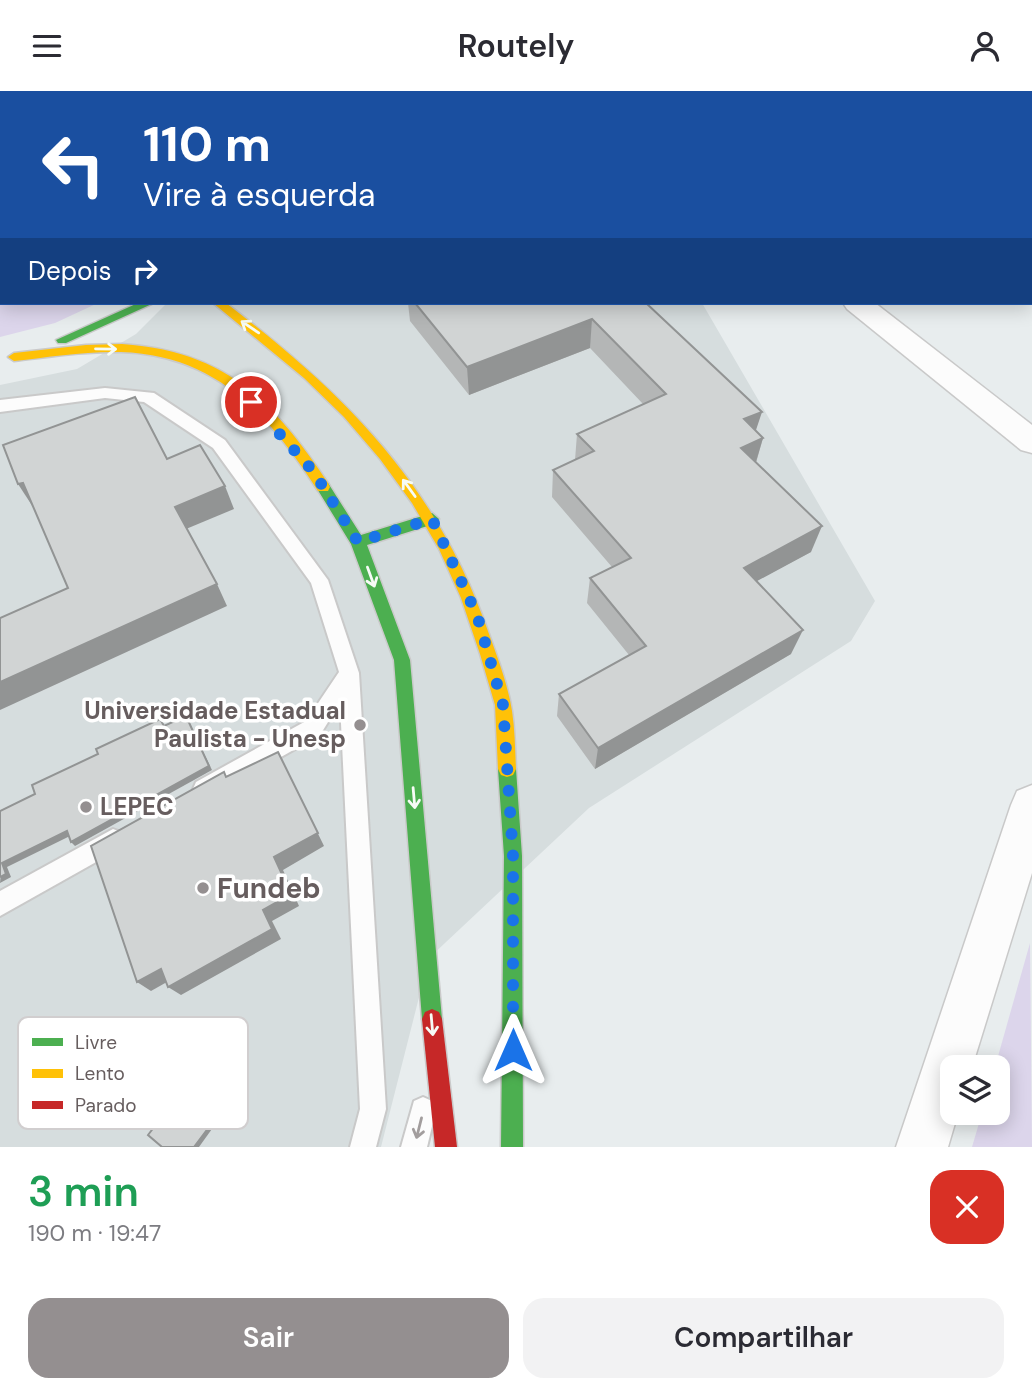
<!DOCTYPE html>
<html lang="pt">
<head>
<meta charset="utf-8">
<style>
	body { margin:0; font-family:"DM Sans",sans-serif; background:#f2f2f3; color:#2b2b33; height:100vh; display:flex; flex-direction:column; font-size:26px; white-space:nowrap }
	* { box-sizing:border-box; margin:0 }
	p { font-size:23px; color:#7c7c81 }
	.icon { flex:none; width:38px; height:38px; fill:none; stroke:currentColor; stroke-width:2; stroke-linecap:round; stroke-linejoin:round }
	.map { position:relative; height:1056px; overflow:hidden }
	.panel { display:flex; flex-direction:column; background:#fff; flex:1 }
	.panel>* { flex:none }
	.top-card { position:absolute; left:0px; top:0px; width:1032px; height:214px; box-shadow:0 4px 18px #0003; background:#1a4fa0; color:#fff; overflow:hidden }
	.tools { position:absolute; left:940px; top:964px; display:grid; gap:14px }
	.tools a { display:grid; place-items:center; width:70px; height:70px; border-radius:14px; background:#fff; box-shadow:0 4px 18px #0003; font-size:35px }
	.pin { position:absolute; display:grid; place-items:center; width:60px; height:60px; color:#fff; margin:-30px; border:4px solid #fff; border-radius:50%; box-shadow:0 2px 7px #0007 }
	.me { position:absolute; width:77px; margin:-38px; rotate:0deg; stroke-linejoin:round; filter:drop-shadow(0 0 5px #0008) }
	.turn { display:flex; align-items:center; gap:24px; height:147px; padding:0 28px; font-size:32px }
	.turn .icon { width:91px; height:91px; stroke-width:2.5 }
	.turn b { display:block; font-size:49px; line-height:60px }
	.then { display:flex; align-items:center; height:66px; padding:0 28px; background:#0003; gap:14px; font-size:26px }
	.round { display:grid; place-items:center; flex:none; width:74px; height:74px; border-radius:21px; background:#f2f2f3 }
	.head { display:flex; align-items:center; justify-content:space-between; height:119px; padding:0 28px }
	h1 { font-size:42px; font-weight:600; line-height:52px; color:#1e9e55 }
	.action { display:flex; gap:14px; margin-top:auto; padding:14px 28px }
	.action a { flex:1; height:80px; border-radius:21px; background:#948f90; color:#fff; font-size:28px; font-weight:600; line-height:80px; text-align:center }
	.action a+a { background:#f2f2f3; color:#2b2b33 }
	header { display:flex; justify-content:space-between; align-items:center; height:91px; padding:0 28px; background:#fff; font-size:32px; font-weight:600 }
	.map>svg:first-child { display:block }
</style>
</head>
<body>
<header><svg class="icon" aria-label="menu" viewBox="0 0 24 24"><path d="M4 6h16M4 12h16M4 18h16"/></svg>Routely<svg class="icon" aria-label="person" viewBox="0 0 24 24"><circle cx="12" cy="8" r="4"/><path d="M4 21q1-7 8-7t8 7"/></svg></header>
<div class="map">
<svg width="1032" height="1056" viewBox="0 0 1032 1056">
	<rect width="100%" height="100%" fill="#e8edee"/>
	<polygon fill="#d6ddde" points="167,212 702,212 875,510 851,550 589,717 429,867 381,1056 0,1056 0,294 77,278 136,243"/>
	<g fill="#dcd5eb">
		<polygon points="746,0 1032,0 1032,194 1031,2"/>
		<polygon points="0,88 2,212 98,212 55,232 0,246"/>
		<polygon points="1030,852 1032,1056 972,1056 982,1022 998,1022 998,976 995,976"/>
	</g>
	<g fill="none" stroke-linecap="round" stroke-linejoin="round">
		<rect fill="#f8bcc5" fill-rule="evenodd" x="0" y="163" width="2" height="5"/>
		<g stroke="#c9c9c9" stroke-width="4">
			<g id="lane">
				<polygon points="105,297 154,302 225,349 328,489 359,582 386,1018 376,1056 350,1056 360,1018 340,612 320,644 212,705 204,708 196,705 193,698 196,691 306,630 339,581 311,492 213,357 144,311 105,307 0,321 0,309"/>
				<polygon points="113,738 121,741 124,749 121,757 0,825 0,800"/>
				<polygon points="423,1006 432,1010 436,1019 427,1056 401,1056 414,1010"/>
			</g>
		</g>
		<g stroke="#c9c9c9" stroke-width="3">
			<g id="street">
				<polygon points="33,0 59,0 60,2 34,2"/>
				<polygon points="158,0 182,0 157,2"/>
				<polygon points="375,0 402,0 403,2 376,2"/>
				<polygon points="579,0 602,0 603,2 580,2"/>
				<polygon points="843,212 875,212 1032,334 1032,362 1021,359 847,218"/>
				<polygon points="1032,694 1032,782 972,976 952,976 952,1022 958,1022 948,1056 896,1056 1011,714 1017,700"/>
			</g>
		</g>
		<g stroke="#cacaca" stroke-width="3">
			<g id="fast">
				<rect x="0" y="69" width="2" height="6"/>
				<polygon points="138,212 154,212 66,252 58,252 56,249"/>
				<polygon points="323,391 328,392 361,444 432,422 439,428 437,432 367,454 410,569 442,928 439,935 432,938 425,935 422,928 394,569 351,453 316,396"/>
				<polygon points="507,670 513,672 516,678 522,765 523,1056 501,1056 504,765 498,678 501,672"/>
			</g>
		</g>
		<g stroke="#cacaca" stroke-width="3">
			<g id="slow">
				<rect x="0" y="47" width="2" height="7"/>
				<path d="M213,212H226C348,305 438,396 489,543C498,568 508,594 512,620C515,639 515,659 516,678L513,684L507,686L501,684L498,678L495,614L480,563L461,507L439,458L412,412L380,368L344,326L304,287Z"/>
				<path d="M122,253C226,260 273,310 328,392L330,396L328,400H318C269,324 217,264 121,261C85,260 49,266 14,270L8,266L14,262L86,254Z"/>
			</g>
		</g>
		<g stroke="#cacaca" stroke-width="3">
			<polygon id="jam" points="432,918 439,921 442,928 457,1056 435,1056 422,928 425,921"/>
		</g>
		<use href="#lane" fill="#fcfcfc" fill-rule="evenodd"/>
		<use href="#street" fill="#fcfcfc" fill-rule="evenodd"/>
		<use href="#fast" fill="#4caf50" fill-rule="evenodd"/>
		<use href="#slow" fill="#ffc107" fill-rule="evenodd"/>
		<use href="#jam" fill="#c62828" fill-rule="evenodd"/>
	</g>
	<polygon fill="#b4b6b6" points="408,212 647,212 756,340 763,347 756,372 811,461 756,490 791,563 595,678 557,625 559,603 629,564 587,512 590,487 612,476 552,406 553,379 575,369 577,343 643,313 590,257 469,304 410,230"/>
	<g fill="#929494">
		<polygon points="592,228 590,257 469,304 467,276"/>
		<polygon points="762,321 753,348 744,328"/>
		<polygon points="763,347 755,374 741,357"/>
		<polygon points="23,392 33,416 18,393"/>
		<polygon points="225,395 234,418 186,438 175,416"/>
		<polygon points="822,435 811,461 735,502 744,477"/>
		<polygon points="217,493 227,515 0,619 0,591"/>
		<polygon points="803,539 791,563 595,678 598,657"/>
		<polygon points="186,625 212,679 75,755 71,751"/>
		<polygon points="278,661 324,755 283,779 299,815 272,830 281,848 181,904 168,896 263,819"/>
		<polygon points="67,740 72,744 7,776 11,786 0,792 2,772"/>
		<polygon points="161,878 174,887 151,900 137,891"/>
		<polygon points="191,988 194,990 227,1017 199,1056 194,1056"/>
	</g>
	<g fill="#d1d4d4" stroke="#929494" stroke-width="2">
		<polygon points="415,212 646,212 762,321 744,328 763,347 741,357 822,435 744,477 803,539 598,657 559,603 646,555 590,487 631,467 553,379 594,360 577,343 666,303 592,228 467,276"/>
		<polygon points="135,306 167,368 200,354 225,395 175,416 217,493 0,591 0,527 68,497 23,392 18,393 3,354"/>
		<polygon points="186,625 209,675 71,751 67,740 2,772 6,783 0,786 0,720 35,703 32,694 98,663 96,658 160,628 164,635"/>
		<polygon points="278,661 318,742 274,766 291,803 263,819 272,838 168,896 161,878 137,891 91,755 224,681 226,686"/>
		<polygon points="191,988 224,1016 194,1056 162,1056 148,1044"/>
	</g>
	<defs><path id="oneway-shaft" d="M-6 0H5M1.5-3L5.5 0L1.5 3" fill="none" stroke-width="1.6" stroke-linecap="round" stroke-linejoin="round" transform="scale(1.75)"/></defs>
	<g stroke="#f6fbf6">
		<use href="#oneway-shaft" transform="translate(250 236) rotate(-146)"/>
		<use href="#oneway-shaft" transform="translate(106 258) rotate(1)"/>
		<use href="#oneway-shaft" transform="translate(409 397) rotate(-126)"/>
		<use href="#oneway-shaft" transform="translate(371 486) rotate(70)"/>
		<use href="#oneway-shaft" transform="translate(414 707) rotate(85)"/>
		<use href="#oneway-shaft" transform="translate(432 934) rotate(85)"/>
	</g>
	<use stroke="#a29d9d" href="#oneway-shaft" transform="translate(419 1037) rotate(104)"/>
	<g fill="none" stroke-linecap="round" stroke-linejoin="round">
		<polyline stroke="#1a73e8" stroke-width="12" stroke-dasharray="0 21.6" points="251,311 313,380 358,451 432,428 477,524 503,614 513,765 513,959"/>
	</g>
	<g fill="#948f90" stroke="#fff" stroke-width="2.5">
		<circle cx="360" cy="634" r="7"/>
		<circle cx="86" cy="716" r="7"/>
		<circle cx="203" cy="797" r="7"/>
	</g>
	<g text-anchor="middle" stroke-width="7" stroke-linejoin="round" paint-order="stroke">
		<g font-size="24" font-weight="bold" fill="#665d5e" stroke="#fff" text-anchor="end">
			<text x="346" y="628">Universidade Estadual<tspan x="346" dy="28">Paulista - Unesp</tspan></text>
			<text x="100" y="724" text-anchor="start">LEPEC</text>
		</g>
		<g font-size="28" font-weight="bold" fill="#665d5e" stroke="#fff" text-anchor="start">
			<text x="217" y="807">Fundeb</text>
		</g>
	</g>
	<rect x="18" y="926" width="230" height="112" rx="10" fill="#fff" stroke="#d1cecf" stroke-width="2"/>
	<rect x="32" y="947" width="31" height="8" fill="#4caf50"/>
	<rect x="32" y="978" width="31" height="9" fill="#ffc107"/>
	<rect x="32" y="1010" width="31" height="8" fill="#c62828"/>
	<g font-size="19" fill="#665d5e">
		<text x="75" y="958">Livre</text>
		<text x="75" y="989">Lento</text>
		<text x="75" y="1021">Parado</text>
	</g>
</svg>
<div class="tools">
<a><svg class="icon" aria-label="layers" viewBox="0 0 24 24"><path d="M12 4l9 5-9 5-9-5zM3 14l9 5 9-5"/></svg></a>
</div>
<div class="pin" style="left:251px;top:311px;background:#d93025"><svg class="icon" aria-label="arrive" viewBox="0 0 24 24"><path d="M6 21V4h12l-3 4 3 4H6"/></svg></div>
<svg class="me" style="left:513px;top:959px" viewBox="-20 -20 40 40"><path d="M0-17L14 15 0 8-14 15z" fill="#1a73e8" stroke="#fff" stroke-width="4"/></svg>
<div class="top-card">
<div class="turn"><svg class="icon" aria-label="left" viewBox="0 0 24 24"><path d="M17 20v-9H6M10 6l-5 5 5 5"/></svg><div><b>110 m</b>Vire à esquerda</div></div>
<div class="then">Depois<svg class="icon" aria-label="right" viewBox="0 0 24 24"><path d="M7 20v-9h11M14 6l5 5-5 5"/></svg></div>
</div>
</div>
<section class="panel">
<div class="head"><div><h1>3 min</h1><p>190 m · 19:47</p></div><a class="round" style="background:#d93025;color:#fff"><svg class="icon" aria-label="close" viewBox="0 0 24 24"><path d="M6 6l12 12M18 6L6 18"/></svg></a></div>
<div class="action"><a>Sair</a><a>Compartilhar</a></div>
</section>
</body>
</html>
